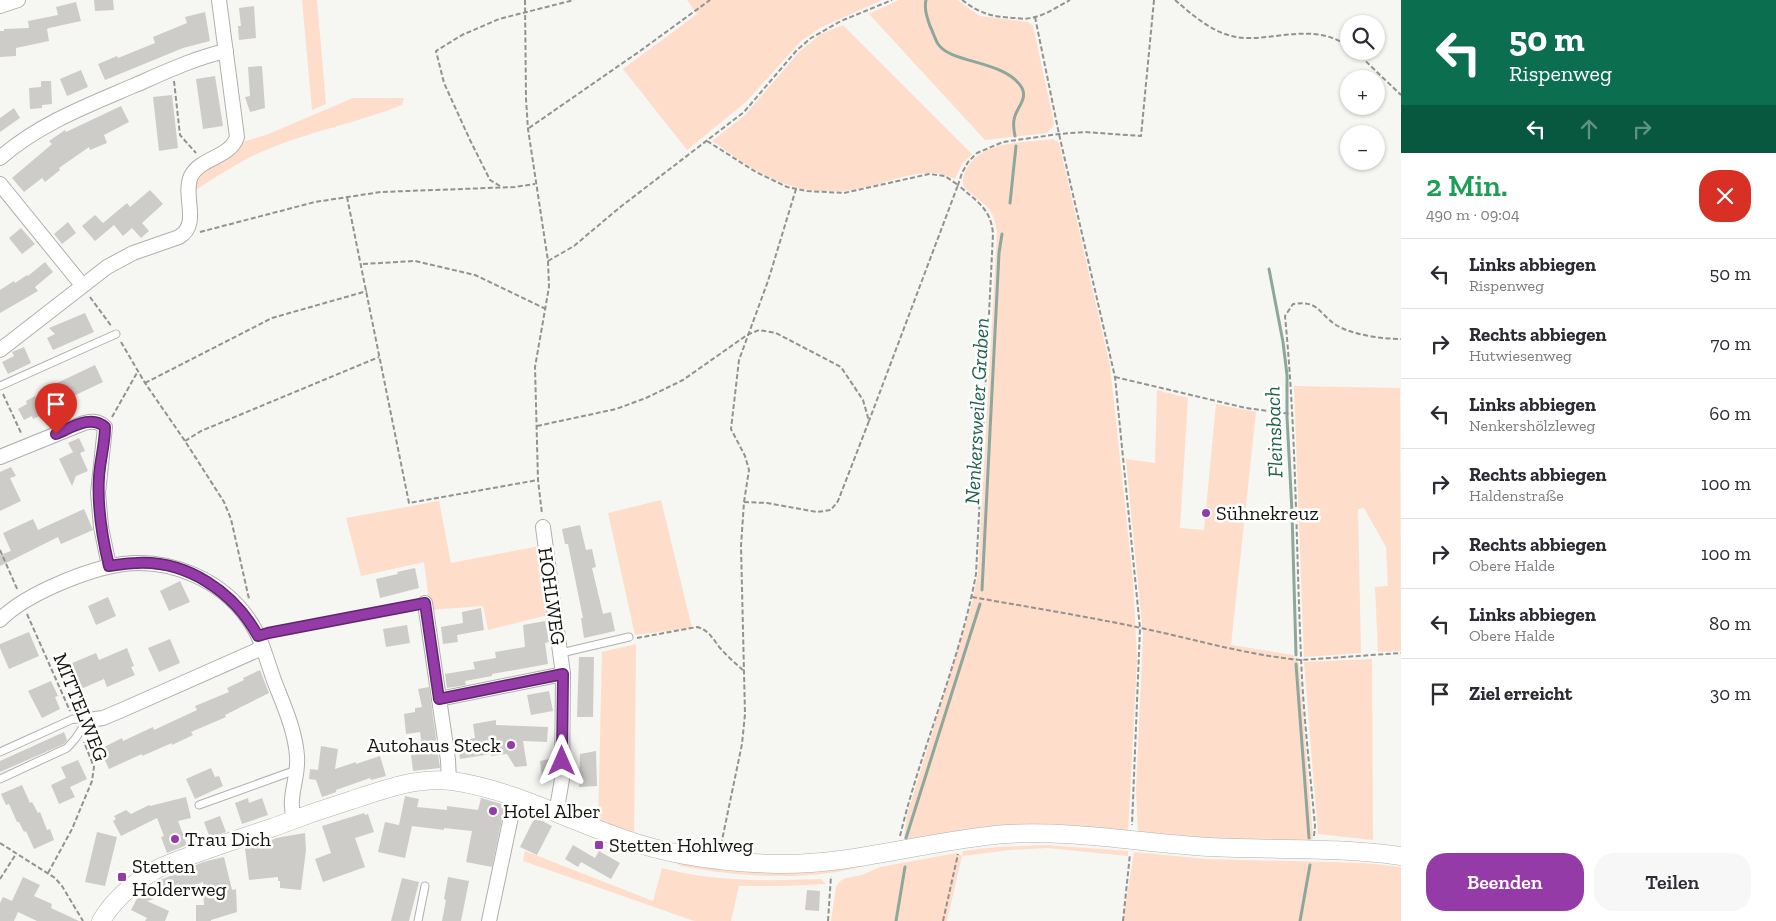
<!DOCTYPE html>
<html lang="de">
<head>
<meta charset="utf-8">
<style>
	body { margin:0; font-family:"Zilla Slab",serif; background:#f7f7f7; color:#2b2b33; height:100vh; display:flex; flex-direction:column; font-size:19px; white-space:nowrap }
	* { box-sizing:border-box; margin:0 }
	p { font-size:16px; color:#7c7c81 }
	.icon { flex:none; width:28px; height:28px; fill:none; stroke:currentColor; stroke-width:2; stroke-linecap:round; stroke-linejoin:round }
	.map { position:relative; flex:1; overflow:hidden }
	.details { display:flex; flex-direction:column; background:#fff; width:375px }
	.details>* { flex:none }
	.guide { background:#0b6e4f; color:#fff; overflow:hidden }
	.controls { position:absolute; left:1340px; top:15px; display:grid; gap:10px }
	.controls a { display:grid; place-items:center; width:45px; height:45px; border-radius:50%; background:#fff; box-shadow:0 1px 4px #0004; font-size:25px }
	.pin { position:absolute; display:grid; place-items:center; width:42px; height:42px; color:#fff; margin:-51px -21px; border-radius:50% 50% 50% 0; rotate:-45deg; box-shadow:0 0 5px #0007 }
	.pin .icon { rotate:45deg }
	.me { position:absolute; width:55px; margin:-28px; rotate:0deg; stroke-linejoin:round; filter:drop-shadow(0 0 4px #0008) }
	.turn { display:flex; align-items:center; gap:18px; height:105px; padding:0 25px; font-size:22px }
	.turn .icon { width:65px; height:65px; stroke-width:2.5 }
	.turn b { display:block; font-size:35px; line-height:42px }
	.lanes { display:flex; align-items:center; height:48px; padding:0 25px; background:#0003; justify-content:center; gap:25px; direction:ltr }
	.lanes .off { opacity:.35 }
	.round { display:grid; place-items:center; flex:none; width:52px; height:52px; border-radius:20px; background:#f7f7f7 }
	.overview { display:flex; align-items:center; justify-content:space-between; height:85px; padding:0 25px }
	h1 { font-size:30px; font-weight:600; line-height:38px; color:#1e9e55 }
	.cta { display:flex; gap:10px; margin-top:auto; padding:10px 25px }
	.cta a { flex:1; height:58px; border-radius:20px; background:#943ba7; color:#fff; font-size:20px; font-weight:600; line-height:58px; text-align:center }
	.cta a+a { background:#f7f7f7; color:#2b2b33 }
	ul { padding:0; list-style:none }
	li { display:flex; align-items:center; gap:15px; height:70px; padding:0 25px; border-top:1px solid #e1e1e2 }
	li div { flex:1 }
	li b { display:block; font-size:19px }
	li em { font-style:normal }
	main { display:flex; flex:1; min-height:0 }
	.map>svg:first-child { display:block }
</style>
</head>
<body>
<main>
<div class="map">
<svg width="1401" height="921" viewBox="0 0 1401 921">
	<rect width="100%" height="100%" fill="#f6f6f3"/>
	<g fill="#feddcb">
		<polygon points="302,0 317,0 326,104 312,110"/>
		<polygon points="687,0 882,0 820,28 801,41 746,102 687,150 623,69 697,14"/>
		<polygon points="899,0 957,0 980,16 1028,22 1033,26 1054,123 1052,128 1047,133 985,140 869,14"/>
		<path d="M843,25L972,154L962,164L955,179C923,161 879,189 844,191C827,192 804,191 788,185C760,176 736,157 712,141L745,115L799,52L821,34Z"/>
		<path d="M353,98H404L402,105C360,122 315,130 273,147C244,158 219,175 193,192L194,177L239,143L266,135Z"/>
		<path d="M1053,139L1059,143L1110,366L1133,580L1137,660L1128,832L909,844L904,838L907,815L972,603L978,573L997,233C994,212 991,209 974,196C972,193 967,191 965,188C961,183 963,176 966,170C981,140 1024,143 1053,139Z"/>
		<polygon points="1294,386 1400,388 1401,651 1378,652 1375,587 1388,586 1386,547 1364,508 1358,509 1361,653 1304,657"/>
		<polygon points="1157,390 1188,398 1180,528 1204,530 1216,404 1256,412 1231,645 1293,655 1299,663 1313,839 1307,843 1142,835 1138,830 1136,791 1143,635 1126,459 1155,463"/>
		<polygon points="661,500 692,628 635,635 608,513"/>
		<polygon points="439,501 451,563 540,546 548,615 488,630 483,606 430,610 424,562 361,576 346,518"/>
		<polygon points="636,644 634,837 598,825 602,652"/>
		<polygon points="1372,659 1373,840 1318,834 1304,662"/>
		<polygon points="1045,845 1128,851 1128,856 1047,848 1010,850 962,856 947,921 831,921 836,887 840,881 846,878 862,875 880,867 957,853 962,856 963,851 997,847"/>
		<path d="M525,851L653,901L662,868C714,882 767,881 821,879L826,884L785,886H739L731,921H694L523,861Z"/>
		<polygon points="1134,852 1206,859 1365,863 1401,867 1401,921 1123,921"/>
		<path d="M677,860L867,863V865C812,882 737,877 681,866L676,863Z"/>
	</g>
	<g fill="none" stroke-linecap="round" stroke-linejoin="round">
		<g stroke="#8da79c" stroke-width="3">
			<path d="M926,0C924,9 927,17 930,26C933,32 935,39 938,44C951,64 1006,60 1022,88C1028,100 1015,109 1014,120C1013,125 1014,131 1015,136"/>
			<polyline points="1010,203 1016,146"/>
			<polyline points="1269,269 1283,342 1287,375 1287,417 1292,512 1296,655"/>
			<polyline points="982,590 999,253 1002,234"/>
			<polyline points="1296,664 1309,838"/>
			<polyline points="906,838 980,604"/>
			<polyline points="896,921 905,867"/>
			<polyline points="1300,921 1310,865"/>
		</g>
	</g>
	<g fill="#ceccc9">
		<polygon points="94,0 113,0 114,10 95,11"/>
		<polygon points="76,2 81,21 49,28 47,29 49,41 16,48 16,56 0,57 0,31 4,31 4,29 29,28 28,21 58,15 56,7"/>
		<polygon points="254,6 256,38 239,40 238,26 241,26 239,8"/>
		<polygon points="205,12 210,41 183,48 105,80 98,64 117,56 118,58 155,43 153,37 187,23 185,17"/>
		<polygon points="262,66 265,108 250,112 245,97 250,96 248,67"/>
		<polygon points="81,70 88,87 67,96 60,79"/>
		<polygon points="215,76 223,126 203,129 196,79"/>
		<polygon points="41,81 51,81 52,104 42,105 42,108 30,109 29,88 41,87"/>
		<polygon points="172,95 178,148 159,151 153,97"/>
		<polygon points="121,106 129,122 104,135 107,143 90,150 89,147 59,168 60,170 45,182 42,178 24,192 12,178 52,144 49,141 65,130 66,132"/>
		<polygon points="14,108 20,118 0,132 0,118"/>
		<polygon points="150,190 163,204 142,223 149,231 141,238 132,228 123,236 114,225 95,241 82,226 95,215 103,223 127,203 130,207"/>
		<polygon points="68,222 76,233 62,244 54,234"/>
		<polygon points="21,228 35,244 22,254 9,238"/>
		<polygon points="45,262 53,272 35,287 38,291 0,313 0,290 14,281 15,283 27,275 28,276"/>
		<polygon points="85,313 94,332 53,350 47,338 55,334 49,328"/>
		<polygon points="24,347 31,363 8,374 2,362 14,356 12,352"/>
		<polygon points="95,365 103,382 63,401 55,384"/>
		<polygon points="35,396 44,414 33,419 32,416 24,420 18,409 27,404 26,401"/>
		<polygon points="79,438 85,451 80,453 88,471 76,476 72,486 59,459 73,452 68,443"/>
		<polygon points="11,467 16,476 10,478 21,501 0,511 0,472"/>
		<polygon points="84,509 93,530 61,544 58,537 0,566 0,555 11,551 3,533 33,519 38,530"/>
		<polygon points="580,525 586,550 592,549 596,567 592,568 603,614 611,612 615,631 584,638 581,618 583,618 568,544 565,544 562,529"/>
		<polygon points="415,568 419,588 380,598 376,579 398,574 397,572"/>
		<polygon points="180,581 190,602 169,611 160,591"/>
		<polygon points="108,597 116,616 96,625 88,606"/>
		<polygon points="481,608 484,630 457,635 458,642 443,644 441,627 463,623 462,612"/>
		<polygon points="545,621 549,642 545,643 548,664 492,674 492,676 465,681 466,685 447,688 445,674 475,669 473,662 496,658 495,652 525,647 523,625"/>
		<polygon points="407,625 410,643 386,647 383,629"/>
		<polygon points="29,632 39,656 9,669 0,648 0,644"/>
		<polygon points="170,639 180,663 159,672 148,648"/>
		<polygon points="127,648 134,666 131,667 135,675 107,687 104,679 81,689 70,664 96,653 99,660"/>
		<polygon points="579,657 594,657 593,717 577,717"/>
		<polygon points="260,670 269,693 225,715 226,717 191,732 193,735 172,745 172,743 142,756 142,754 109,769 100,749 122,738 123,741 153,727 154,730 197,710 195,706 229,692 227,688 244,680 243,678"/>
		<polygon points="51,681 58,696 55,697 60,709 42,718 28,691"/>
		<polygon points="429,687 440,768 413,771 411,755 423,753 420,732 406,734 404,714 415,712 415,708 422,707 418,689"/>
		<polygon points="549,691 553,711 531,715 527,695"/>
		<polygon points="496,720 496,725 548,727 547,742 523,741 527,766 515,767 507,754 491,756 491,754 460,759 457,741 475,738 473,724"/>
		<polygon points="64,732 67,740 64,744 0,772 0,761"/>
		<polygon points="321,746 338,749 335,769 356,762 356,764 380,756 386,776 371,780 370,778 336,790 336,792 322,797 316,780 309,779 310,769 318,770"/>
		<polygon points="596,751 597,786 579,787 580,754"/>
		<polygon points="553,758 553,775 542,777 540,761"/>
		<polygon points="78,760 87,779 70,787 75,797 59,804 51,785 66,778 61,767"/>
		<polygon points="211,768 215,777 219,776 223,786 195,799 186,779"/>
		<polygon points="22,785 30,803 32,802 38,813 40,812 47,830 50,829 54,840 34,849 26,831 24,832 19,822 17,822 9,804 6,805 1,794"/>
		<polygon points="405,796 419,799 417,807 447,810 447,806 478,810 481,798 505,805 492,867 466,862 472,831 444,828 444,830 412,826 405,858 378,852 385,822 399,825"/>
		<polygon points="186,797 191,818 178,821 187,845 167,853 161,837 164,836 157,818 121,836 113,821 116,819 114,816 126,810 131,814 149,805 150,806"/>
		<polygon points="248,798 249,803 262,798 268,815 242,824 235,803"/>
		<polygon points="364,813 365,815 368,814 374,832 355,838 365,867 323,882 315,859 331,853 322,826"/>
		<polygon points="220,816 226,832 210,838 204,822"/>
		<polygon points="535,817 552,826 537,855 520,847"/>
		<polygon points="97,832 117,837 105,886 85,882"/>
		<polygon points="305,833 306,850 301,890 280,888 280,881 278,881 278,877 249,880 245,848 272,840 276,838"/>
		<polygon points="573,845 595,858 599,851 620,863 611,879 581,862 578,867 565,859"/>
		<polygon points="224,857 232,890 236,889 237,912 211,920 211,921 196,921 196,905 204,905 203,882 163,896 158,881 203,862"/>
		<polygon points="23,877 40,885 34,896 52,904 51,908 79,921 37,921 18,912 14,921 0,921 0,903 3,897 12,901"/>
		<polygon points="448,877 469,881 461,921 442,921 446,900 444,899"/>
		<polygon points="402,878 419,882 409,921 391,921"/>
		<polygon points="807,890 820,891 819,911 805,910"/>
		<polygon points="140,893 154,899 147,901 169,911 165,921 145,921 147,918 131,910"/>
	</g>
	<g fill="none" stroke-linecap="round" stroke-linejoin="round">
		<g stroke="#afb0ad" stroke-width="9">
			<g id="service">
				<polyline points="0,386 116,334"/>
				<polyline points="258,636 268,633 425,603"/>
				<polyline points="561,653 629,637"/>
				<polyline points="0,752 73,719 88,720 75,739 67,748 0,779"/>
				<polyline points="199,805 296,770"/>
				<polyline points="418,921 425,886"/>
			</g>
		</g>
		<g stroke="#afb0ad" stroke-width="16">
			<g id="minor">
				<polyline points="0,6 18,0"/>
				<path d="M0,158C39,124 86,106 133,86C163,73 194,58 226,51"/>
				<polyline points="0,184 82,285"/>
				<path d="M0,350L107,267L133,253L179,237C201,224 182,196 191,176C201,157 230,158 237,137L219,0"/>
				<path d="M0,457L84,423C93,421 98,421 105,427L98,493L101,527L109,566"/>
				<polyline points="543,527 563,674 562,779 556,814"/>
				<polyline points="425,603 448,760 449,781"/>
				<path d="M0,620C25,594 88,569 123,564C171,558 222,580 249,620C262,638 267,662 275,683C284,706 295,730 297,756C299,778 287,797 294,819"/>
				<polyline points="439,699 563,674"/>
				<polyline points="88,720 103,718 122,710 262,648"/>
				<polyline points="489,921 515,798"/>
			</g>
		</g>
		<g stroke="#afb0ad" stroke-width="19">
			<path id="tertiary" d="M101,921C115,897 136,881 159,868C197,852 236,840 274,827C300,817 326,808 352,800C384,789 418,777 452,781C510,789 566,819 621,838C671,856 725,863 778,864C855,865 929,840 1006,834C1074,830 1142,843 1210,847C1274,850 1337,847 1401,856"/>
		</g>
		<g stroke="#929290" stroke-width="2" stroke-dasharray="5 2.5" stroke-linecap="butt">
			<polyline points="525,0 526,99 528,129 548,261 549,287 535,367 538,480 542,514"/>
			<path d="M962,0C981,14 992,17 1016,18C1022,19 1029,19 1035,17C1047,14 1059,6 1070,0"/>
			<path d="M1175,0C1195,17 1217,37 1245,38C1280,39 1317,23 1349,47"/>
			<polyline points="1035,17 1059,134 1115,377 1140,628 1132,825"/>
			<polyline points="1355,51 1401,95"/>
			<polyline points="174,81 180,135 196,153"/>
			<polyline points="529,128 640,51 710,0"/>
			<polyline points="707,141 756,172 787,187 807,191 844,193 929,174 945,176 958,185 869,421"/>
			<polyline points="500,186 490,180 470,140 444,83 436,51 462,35 499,19 574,0"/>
			<polyline points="347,197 409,503 538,480"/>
			<polyline points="200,232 315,202 381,192 515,187 535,184"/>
			<polyline points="548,261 574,246 619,208 744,112 797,50 811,38 841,21 892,0"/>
			<polyline points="363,264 415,261 475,275 546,309"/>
			<polyline points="90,297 112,327"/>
			<polyline points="121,342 145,383 185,441 224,502 231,519 249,599"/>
			<polyline points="1115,377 1246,408 1291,414"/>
			<polyline points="145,383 272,318 367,291"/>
			<polyline points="3,394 22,435"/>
			<polyline points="112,417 138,371"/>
			<polyline points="537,426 616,409 646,398 683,380 747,335 759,330 776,333 841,367 863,400 869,421 838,501 831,510 817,512 767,503 744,502 741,546 745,714 742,744 721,845"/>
			<polyline points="185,441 201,431 379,357"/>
			<polyline points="744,502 749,470 745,456 731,429 739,360 768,281 796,189"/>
			<polyline points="0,550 18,591"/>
			<path d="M972,597C1028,607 1085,616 1141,628C1194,639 1246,655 1301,660L1401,653"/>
			<polyline points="27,614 70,711"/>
			<path d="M637,638L697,627C709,630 713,639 720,648C727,656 735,663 743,670"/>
			<path d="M900,836C921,748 960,662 976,574L993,234C991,208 976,201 958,185L962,173L968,162L977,153L1003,142L1059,134L1085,132L1141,136L1154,0"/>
			<path d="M1314,836L1315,826C1310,770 1303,713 1301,656C1296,543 1296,429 1285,316L1293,304C1319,300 1318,313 1336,325C1352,335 1383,339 1401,339"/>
			<polyline points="0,843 55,878 62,886 83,921"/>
			<polyline points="48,873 72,829 92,781 94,767 84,742"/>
			<polyline points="0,879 16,854"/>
			<polyline points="828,921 831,876"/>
			<polyline points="943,921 958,854"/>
			<polyline points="1123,921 1130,854"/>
		</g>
		<use href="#service" stroke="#fff" stroke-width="7"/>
		<use href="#minor" stroke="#fff" stroke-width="14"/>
		<use href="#tertiary" stroke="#fff" stroke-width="18"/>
	</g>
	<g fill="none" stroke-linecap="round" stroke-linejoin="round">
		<g stroke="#60266d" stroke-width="12">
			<path id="route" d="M56,434C71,428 91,414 105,427C105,444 100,460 99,477C97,507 102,537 109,566C118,565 127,563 136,563C187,560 234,592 258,636L268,633L425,603L439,699L563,674L562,761"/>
		</g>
		<use href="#route" stroke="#943ba7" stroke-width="9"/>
	</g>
	<g fill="#943ba7" stroke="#fffffe" stroke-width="2">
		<circle cx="1206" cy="513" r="5"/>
		<circle cx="511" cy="745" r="5"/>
		<circle cx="493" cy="811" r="5"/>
		<circle cx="175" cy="839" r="5"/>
		<rect x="594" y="840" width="10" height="10" rx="2.5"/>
		<rect x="117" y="872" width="10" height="10" rx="2.5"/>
	</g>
	<g text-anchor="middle" stroke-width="5" stroke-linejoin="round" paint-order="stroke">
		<g font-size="20" fill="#151514" stroke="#fffffe" text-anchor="start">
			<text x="1216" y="520">Sühnekreuz</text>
			<text x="501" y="752" text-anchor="end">Autohaus Steck</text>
			<text x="503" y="818">Hotel Alber</text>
			<text x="185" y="846">Trau Dich</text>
			<text x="609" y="852">Stetten Hohlweg</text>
			<text x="132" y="873">Stetten<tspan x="132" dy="23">Holderweg</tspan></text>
		</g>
		<g font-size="20" fill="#151514" stroke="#fffffe">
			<text transform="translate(552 596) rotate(82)" y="7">HOHLWEG</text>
			<text transform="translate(81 707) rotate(68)" y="7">MITTELWEG</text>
		</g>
		<g font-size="21" font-style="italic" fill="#20624e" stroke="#fffffe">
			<text transform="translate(977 411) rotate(-87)" y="7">Nenkersweiler Graben</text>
			<text transform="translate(1274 432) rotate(-92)" y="7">Fleinsbach</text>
		</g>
	</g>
</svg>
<div class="controls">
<a><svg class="icon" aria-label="search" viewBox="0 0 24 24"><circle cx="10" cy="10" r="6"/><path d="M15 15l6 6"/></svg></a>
<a>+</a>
<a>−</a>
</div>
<div class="pin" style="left:56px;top:434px;background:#d93025"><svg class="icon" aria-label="arrive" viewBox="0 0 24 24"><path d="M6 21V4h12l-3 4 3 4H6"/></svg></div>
<svg class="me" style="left:562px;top:761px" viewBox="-20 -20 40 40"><path d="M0-17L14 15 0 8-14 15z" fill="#943ba7" stroke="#fff" stroke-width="4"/></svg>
</div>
<section class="details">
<div class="guide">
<div class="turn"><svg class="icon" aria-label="left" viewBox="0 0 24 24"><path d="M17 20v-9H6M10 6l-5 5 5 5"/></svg><div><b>50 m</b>Rispenweg</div></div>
<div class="lanes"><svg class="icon" aria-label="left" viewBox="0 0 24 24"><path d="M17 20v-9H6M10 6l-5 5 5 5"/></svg><svg class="icon off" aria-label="ahead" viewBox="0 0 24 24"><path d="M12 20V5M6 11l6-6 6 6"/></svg><svg class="icon off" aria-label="right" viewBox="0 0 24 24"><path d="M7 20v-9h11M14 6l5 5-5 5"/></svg></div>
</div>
<div class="overview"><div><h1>2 Min.</h1><p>490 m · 09:04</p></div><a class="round" style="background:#d93025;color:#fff"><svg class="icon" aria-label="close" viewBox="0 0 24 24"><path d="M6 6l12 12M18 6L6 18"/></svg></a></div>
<ul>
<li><svg class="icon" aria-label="left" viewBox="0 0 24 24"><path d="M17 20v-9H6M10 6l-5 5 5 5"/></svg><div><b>Links abbiegen</b><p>Rispenweg</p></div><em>50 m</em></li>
<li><svg class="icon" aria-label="right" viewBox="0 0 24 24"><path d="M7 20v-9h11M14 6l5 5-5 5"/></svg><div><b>Rechts abbiegen</b><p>Hutwiesenweg</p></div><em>70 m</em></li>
<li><svg class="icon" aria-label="left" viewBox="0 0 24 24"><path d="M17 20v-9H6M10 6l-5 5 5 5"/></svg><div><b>Links abbiegen</b><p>Nenkershölzleweg</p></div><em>60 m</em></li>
<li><svg class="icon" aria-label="right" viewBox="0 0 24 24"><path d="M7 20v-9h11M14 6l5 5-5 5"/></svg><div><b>Rechts abbiegen</b><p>Haldenstraße</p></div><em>100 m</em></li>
<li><svg class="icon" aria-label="right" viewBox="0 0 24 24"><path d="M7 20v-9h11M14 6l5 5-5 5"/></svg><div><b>Rechts abbiegen</b><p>Obere Halde</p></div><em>100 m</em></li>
<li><svg class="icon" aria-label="left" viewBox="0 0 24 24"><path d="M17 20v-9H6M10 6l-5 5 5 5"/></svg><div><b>Links abbiegen</b><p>Obere Halde</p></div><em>80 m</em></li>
<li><svg class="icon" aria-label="arrive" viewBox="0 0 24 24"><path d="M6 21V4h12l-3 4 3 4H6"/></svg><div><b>Ziel erreicht</b></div><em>30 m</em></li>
</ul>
<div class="cta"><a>Beenden</a><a>Teilen</a></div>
</section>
</main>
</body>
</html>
